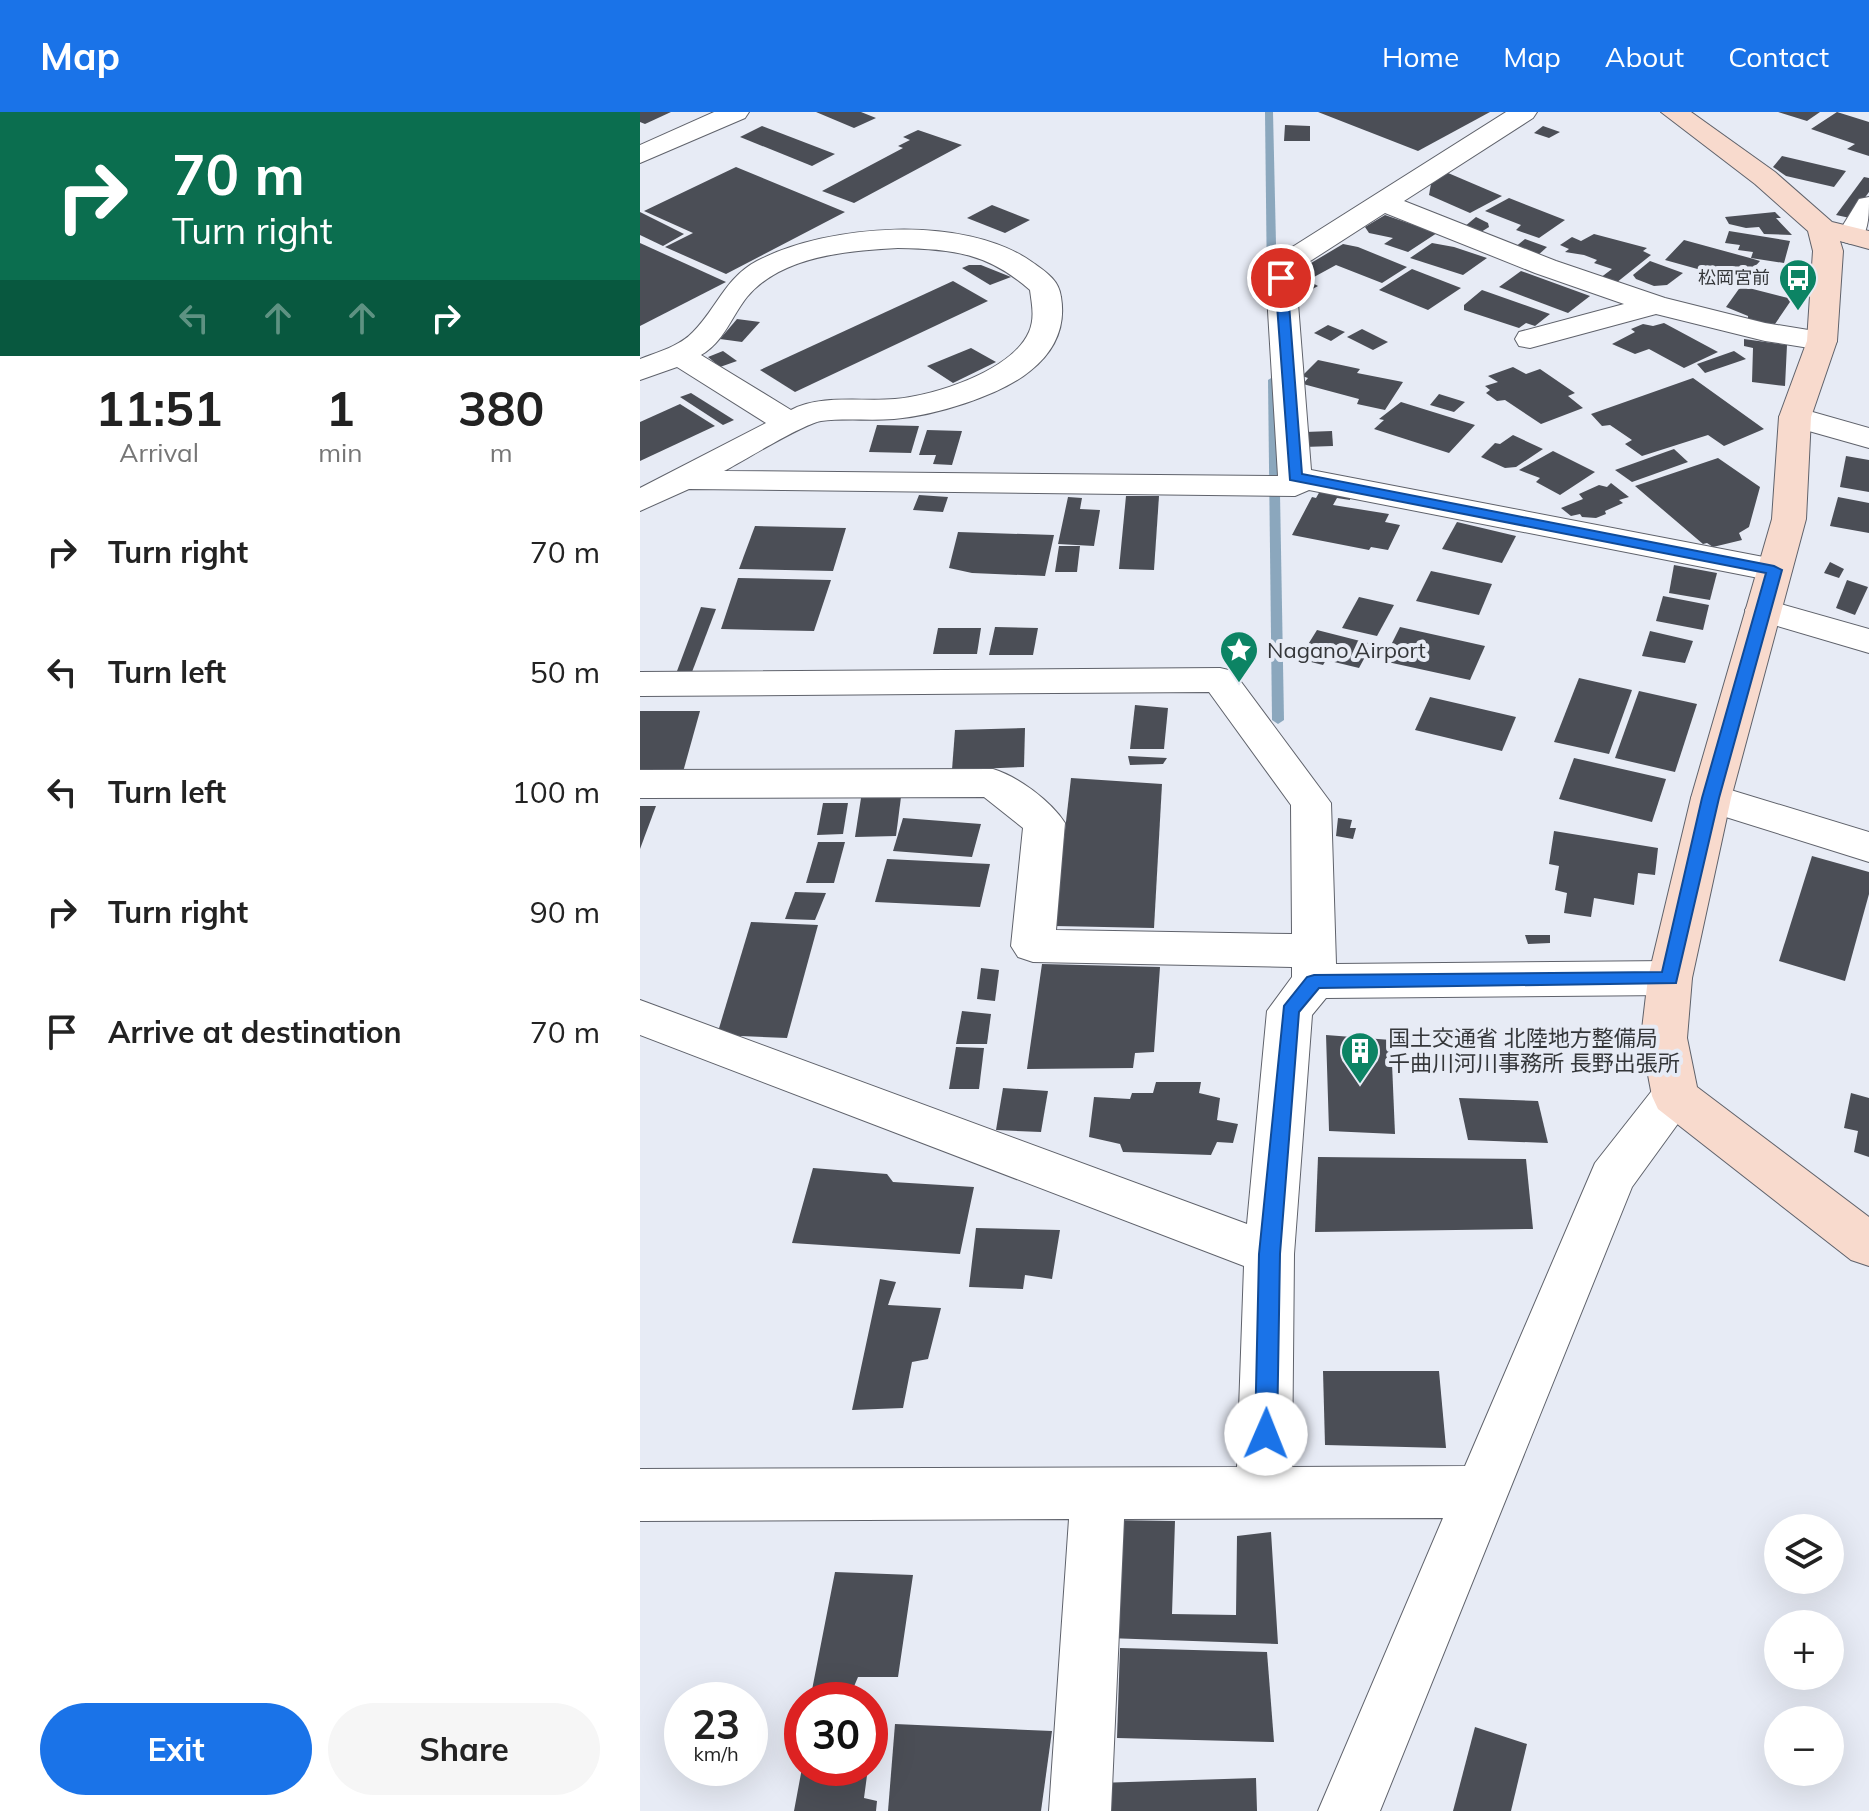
<!DOCTYPE html>
<html lang="en">
<head>
<meta charset="utf-8">
<style>
	body { margin:0; font-family:Mulish,"Noto Sans JP",sans-serif; background:#f6f6f6; color:#222; height:100vh; display:flex; flex-direction:column; font-size:30px; white-space:nowrap }
	* { box-sizing:border-box; margin:0 }
	p { font-size:26px; color:#767676 }
	.icon { flex:none; width:44px; height:44px; fill:none; stroke:currentColor; stroke-width:2; stroke-linecap:round; stroke-linejoin:round }
	.map { position:relative; flex:1; overflow:hidden }
	.drawer { display:flex; flex-direction:column; background:#fff; width:640px }
	.drawer>* { flex:none }
	.banner { background:#0b6e4f; color:#fff; overflow:hidden }
	.fabs { position:absolute; left:1124px; top:1402px; display:grid; gap:16px }
	.fabs a { display:grid; place-items:center; width:80px; height:80px; border-radius:50%; background:#fff; box-shadow:0 8px 32px #0002; font-size:40px }
	.speed { position:absolute; left:24px; top:1570px; display:flex; gap:16px; font-size:40px; font-weight:700; text-align:center }
	.speed>* { display:grid; place-content:center; width:104px; height:104px; border-radius:50%; background:#fff; box-shadow:0 8px 32px #0002; line-height:1 }
	.speed small { font-size:20px; font-weight:400 }
	.speed .limit { border:12px solid #d22; background:#fff; color:#111 }
	.pin { position:absolute; display:grid; place-items:center; width:68px; height:68px; color:#fff; margin:-34px; border:4px solid #fff; border-radius:50%; box-shadow:0 2px 8px #0007 }
	.me { position:absolute; width:88px; margin:-44px; rotate:1deg; stroke-linejoin:round; filter:drop-shadow(0 0 6px #0008) }
	.turn { display:flex; align-items:center; gap:28px; height:168px; padding:0 40px; font-size:36px }
	.turn .icon { width:104px; height:104px; stroke-width:2.5 }
	.turn b { display:block; font-size:56px; line-height:68px }
	.lanes { display:flex; align-items:center; height:76px; padding:0 40px; background:#0003; justify-content:center; gap:40px; direction:ltr }
	.lanes .off { opacity:.35 }
	.eta { display:flex; justify-content:space-evenly; align-items:center; height:136px; text-align:center }
	.eta b { font-size:48px; font-weight:700; line-height:56px }
	.action { display:flex; gap:16px; margin-top:auto; padding:16px 40px }
	.action a { flex:1; height:92px; border-radius:48px; background:#1a73e8; color:#fff; font-size:32px; font-weight:700; line-height:92px; text-align:center }
	.action a+a { background:#f6f6f6; color:#222 }
	ul { padding:0; list-style:none }
	li { display:flex; align-items:center; gap:24px; height:120px; padding:0 40px }
	li div { flex:1 }
	li b { display:block; font-size:30px }
	li em { font-style:normal }
	header { display:flex; align-items:center; gap:48px; box-sizing:border-box; height:112px; padding:0 40px; background:#1a73e8; color:#fff }
	header strong { font-size:38px }
	nav { display:flex; gap:44px; margin-inline-start:auto; font-size:28px }
	main { display:flex; flex:1; min-height:0 }
	.map>svg:first-child { display:block }
</style>
</head>
<body>
<header>
<strong>Map</strong>
<nav><a>Home</a><a>Map</a><a>About</a><a>Contact</a></nav>
</header>
<main>
<section class="drawer">
<div class="banner">
<div class="turn"><svg class="icon" aria-label="right" viewBox="0 0 24 24"><path d="M7 20v-9h11M14 6l5 5-5 5"/></svg><div><b>70 m</b>Turn right</div></div>
<div class="lanes"><svg class="icon off" aria-label="left" viewBox="0 0 24 24"><path d="M17 20v-9H6M10 6l-5 5 5 5"/></svg><svg class="icon off" aria-label="ahead" viewBox="0 0 24 24"><path d="M12 20V5M6 11l6-6 6 6"/></svg><svg class="icon off" aria-label="ahead" viewBox="0 0 24 24"><path d="M12 20V5M6 11l6-6 6 6"/></svg><svg class="icon" aria-label="right" viewBox="0 0 24 24"><path d="M7 20v-9h11M14 6l5 5-5 5"/></svg></div>
</div>
<div class="eta">
<div><b>11:51</b><p>Arrival</p></div>
<div><b>1</b><p>min</p></div>
<div><b>380</b><p>m</p></div>
</div>
<ul>
<li><svg class="icon" aria-label="right" viewBox="0 0 24 24"><path d="M7 20v-9h11M14 6l5 5-5 5"/></svg><div><b>Turn right</b></div><em>70 m</em></li>
<li><svg class="icon" aria-label="left" viewBox="0 0 24 24"><path d="M17 20v-9H6M10 6l-5 5 5 5"/></svg><div><b>Turn left</b></div><em>50 m</em></li>
<li><svg class="icon" aria-label="left" viewBox="0 0 24 24"><path d="M17 20v-9H6M10 6l-5 5 5 5"/></svg><div><b>Turn left</b></div><em>100 m</em></li>
<li><svg class="icon" aria-label="right" viewBox="0 0 24 24"><path d="M7 20v-9h11M14 6l5 5-5 5"/></svg><div><b>Turn right</b></div><em>90 m</em></li>
<li><svg class="icon" aria-label="arrive" viewBox="0 0 24 24"><path d="M6 21V4h12l-3 4 3 4H6"/></svg><div><b>Arrive at destination</b></div><em>70 m</em></li>
</ul>
<div class="action"><a>Exit</a><a>Share</a></div>
</section>
<div class="map">
<svg width="1229" height="1699" viewBox="0 0 1229 1699">
	<rect width="100%" height="100%" fill="#e7ebf5"/>
	<g fill="none" stroke-linecap="round" stroke-linejoin="round">
		<g fill="#8ba7bd" fill-rule="evenodd">
			<polygon points="625,0 633,0 637,176 632,179 627,176"/>
			<polygon points="633,265 638,268 644,608 638,612 632,608 628,268"/>
		</g>
	</g>
	<g fill="#4b4e56">
		<polygon points="0,0 31,0 5,12 0,10"/>
		<polygon points="176,0 221,0 236,6 214,16"/>
		<polygon points="678,0 850,0 778,39"/>
		<polygon points="1138,0 1180,0 1167,9"/>
		<polygon points="1197,0 1229,10 1229,44 1207,37 1215,32 1171,17"/>
		<polygon points="645,13 670,14 670,29 644,29"/>
		<polygon points="122,14 195,42 172,54 100,25"/>
		<polygon points="903,14 920,20 909,26 894,21"/>
		<polygon points="278,18 322,33 214,91 182,79 263,36 258,34 270,28 263,25"/>
		<polygon points="1142,44 1206,59 1194,75 1146,64 1133,55"/>
		<polygon points="96,55 205,100 86,162 25,135 53,121 4,99"/>
		<polygon points="794,55 862,84 830,101 789,83"/>
		<polygon points="1224,65 1229,66 1229,80 1210,106 1196,103"/>
		<polygon points="869,86 925,108 899,126 876,118 881,113 845,99"/>
		<polygon points="352,93 390,108 365,121 327,106"/>
		<polygon points="0,100 44,122 23,134 0,123"/>
		<polygon points="1135,100 1141,106 1136,106 1152,123 1124,122 1119,115 1106,116 1089,112 1085,105"/>
		<polygon points="745,103 797,121 768,140 744,132 753,126 729,121 725,115"/>
		<polygon points="836,105 848,111 849,115 841,120 824,115"/>
		<polygon points="1089,119 1150,129 1144,151 1111,146 1113,140 1098,138 1100,133 1085,131"/>
		<polygon points="954,122 1007,136 1003,139 1011,143 976,171 960,166 972,157 954,151 957,148 944,143 925,140 929,137 920,133 932,125 941,129"/>
		<polygon points="885,127 907,135 896,145 874,136"/>
		<polygon points="1044,128 1110,146 1120,149 1111,159 1105,157 1098,166 1090,166 1025,148"/>
		<polygon points="0,131 86,170 0,214"/>
		<polygon points="792,131 814,135 847,146 823,163 770,146"/>
		<polygon points="703,132 718,135 767,155 742,171 696,153 674,165 661,157"/>
		<polygon points="1010,149 1043,161 1027,173 1014,174 996,167 993,163"/>
		<polygon points="329,153 341,153 371,165 350,173 322,156"/>
		<polygon points="772,157 821,176 788,198 739,178"/>
		<polygon points="881,159 950,184 928,201 859,175"/>
		<polygon points="665,167 678,174 667,180 653,172"/>
		<polygon points="313,169 348,189 155,280 120,258"/>
		<polygon points="1101,174 1152,187 1135,212 1108,209 1108,204 1086,195"/>
		<polygon points="842,178 910,202 895,214 886,211 879,216 824,198 824,193"/>
		<polygon points="97,207 120,210 102,230 80,227"/>
		<polygon points="1024,211 1078,240 1044,256 1009,237 995,242 972,232 995,220 991,217 1003,212 1013,214"/>
		<polygon points="688,213 705,220 691,229 674,221"/>
		<polygon points="722,217 748,230 733,238 707,225"/>
		<polygon points="1104,227 1147,233 1145,274 1112,270 1113,236 1104,234"/>
		<polygon points="331,236 356,250 313,271 287,254"/>
		<polygon points="83,239 97,249 80,255 68,245"/>
		<polygon points="1094,239 1106,247 1065,261 1057,252"/>
		<polygon points="678,248 720,257 717,261 763,270 745,298 717,292 719,287 663,272 668,266 662,264"/>
		<polygon points="873,255 886,262 900,257 935,281 928,284 943,296 901,312 865,288 857,289 846,281 850,278 845,274 858,270 848,264"/>
		<polygon points="1053,266 1124,317 1084,334 1068,323 1002,344 985,332 992,328 970,313 962,314 951,302"/>
		<polygon points="51,281 94,308 83,313 40,285"/>
		<polygon points="799,282 825,290 814,300 790,293"/>
		<polygon points="761,290 835,313 809,341 734,317 744,308 739,307"/>
		<polygon points="40,292 75,314 0,349 0,310"/>
		<polygon points="237,313 279,314 271,341 229,340"/>
		<polygon points="287,318 322,319 312,353 293,352 296,343 279,343"/>
		<polygon points="692,319 693,334 664,335 665,320"/>
		<polygon points="873,323 903,337 876,355 865,356 841,345 855,331 860,332"/>
		<polygon points="1034,337 1048,350 992,370 975,358"/>
		<polygon points="913,339 955,360 920,383 896,370 900,366 879,358"/>
		<polygon points="1206,344 1229,348 1229,380 1200,375"/>
		<polygon points="1078,346 1120,375 1109,415 1099,421 1102,428 1073,435 1067,431 1063,432 995,374"/>
		<polygon points="971,371 989,385 979,388 983,391 965,399 966,402 956,406 942,405 940,402 931,404 921,396 943,387 939,382 959,373 967,375"/>
		<polygon points="680,379 710,384 710,388 697,386 693,393 749,402 745,410 760,413 748,438 731,435 729,438 652,423 672,385 676,386"/>
		<polygon points="279,383 308,385 303,400 273,398"/>
		<polygon points="486,384 519,384 514,458 479,457"/>
		<polygon points="428,385 442,386 440,397 460,398 454,434 418,432"/>
		<polygon points="1198,385 1229,391 1229,421 1190,414"/>
		<polygon points="817,410 876,424 862,451 802,437"/>
		<polygon points="115,414 206,416 193,459 99,457"/>
		<polygon points="318,420 414,423 405,464 332,461 309,456"/>
		<polygon points="419,434 440,434 437,460 415,460"/>
		<polygon points="1190,450 1204,457 1199,466 1184,461"/>
		<polygon points="1034,453 1077,461 1070,488 1029,481"/>
		<polygon points="791,459 852,472 839,503 776,489"/>
		<polygon points="98,466 191,468 174,519 81,517"/>
		<polygon points="1207,468 1228,475 1215,503 1196,496"/>
		<polygon points="1023,484 1069,493 1063,518 1016,509"/>
		<polygon points="719,485 754,493 737,524 702,516"/>
		<polygon points="61,495 76,497 52,560 37,559"/>
		<polygon points="355,515 398,516 393,543 349,543"/>
		<polygon points="760,515 845,534 830,568 743,549"/>
		<polygon points="298,516 341,516 337,542 293,542"/>
		<polygon points="677,518 732,532 719,556 686,548 683,553 659,547"/>
		<polygon points="1010,519 1053,529 1045,551 1002,544"/>
		<polygon points="939,566 992,578 969,642 914,630"/>
		<polygon points="999,579 1057,592 1035,660 975,646"/>
		<polygon points="790,585 876,605 862,639 775,618"/>
		<polygon points="495,593 528,596 524,637 490,637"/>
		<polygon points="0,599 60,599 43,660 0,660"/>
		<polygon points="385,616 384,655 312,658 315,618"/>
		<polygon points="488,644 527,646 523,652 490,653"/>
		<polygon points="934,646 1026,667 1012,710 919,687"/>
		<polygon points="431,666 522,672 514,816 414,814"/>
		<polygon points="261,685 256,724 215,725 221,686"/>
		<polygon points="183,691 208,691 203,722 177,723"/>
		<polygon points="0,694 16,694 0,737"/>
		<polygon points="263,706 341,712 332,745 253,739"/>
		<polygon points="698,706 712,708 710,716 716,716 713,727 696,724"/>
		<polygon points="914,719 1018,736 1015,763 998,761 994,793 954,786 951,805 924,801 927,781 915,778 919,754 909,752"/>
		<polygon points="178,730 205,730 194,771 166,771"/>
		<polygon points="1172,744 1229,760 1229,782 1205,869 1139,849"/>
		<polygon points="247,747 350,752 340,795 235,790"/>
		<polygon points="155,780 186,781 175,808 145,807"/>
		<polygon points="111,810 178,813 147,926 77,923"/>
		<polygon points="885,823 910,823 910,831 888,832"/>
		<polygon points="402,852 520,855 514,940 495,941 493,956 387,957"/>
		<polygon points="341,856 359,858 355,889 337,887"/>
		<polygon points="322,899 351,902 347,932 316,932"/>
		<polygon points="686,923 751,928 755,1022 689,1019"/>
		<polygon points="316,935 344,936 339,977 309,977"/>
		<polygon points="516,970 561,970 559,981 580,986 577,1008 598,1012 593,1031 577,1030 571,1043 483,1040 480,1032 449,1025 454,985 490,987 492,981 513,981"/>
		<polygon points="363,976 408,979 401,1020 356,1018"/>
		<polygon points="1211,981 1229,986 1229,1045 1214,1040 1218,1019 1204,1016"/>
		<polygon points="819,986 898,989 908,1031 828,1028"/>
		<polygon points="678,1045 886,1047 893,1117 675,1120"/>
		<polygon points="173,1056 247,1062 253,1070 334,1075 320,1142 152,1131"/>
		<polygon points="336,1116 420,1118 412,1167 385,1163 383,1177 329,1175"/>
		<polygon points="240,1167 256,1170 248,1193 301,1196 288,1247 272,1250 263,1296 212,1298"/>
		<polygon points="683,1259 799,1259 806,1336 685,1333"/>
		<polygon points="471,1408 535,1409 532,1502 596,1503 597,1424 631,1420 638,1532 467,1526"/>
		<polygon points="195,1460 273,1463 258,1565 218,1565 210,1584 171,1583"/>
		<polygon points="480,1536 627,1540 634,1630 477,1626"/>
		<polygon points="255,1612 412,1619 401,1699 248,1699"/>
		<polygon points="835,1615 887,1632 871,1699 813,1699"/>
		<polygon points="162,1656 228,1656 224,1686 237,1689 236,1699 154,1699"/>
		<polygon points="616,1666 617,1699 456,1699 457,1671"/>
	</g>
	<g fill="none" stroke-linecap="round" stroke-linejoin="round">
		<g stroke="#5f626b" stroke-width="2">
			<g id="street">
				<polygon points="74,0 109,0 105,6 0,51 0,33"/>
				<path d="M866,0H897L893,6L764,89L916,149L1025,186L1125,211L1193,222L1197,229L1193,236L1182,238L1125,229L1016,202L890,236L879,234L875,227L879,220L984,192L895,161L745,101L661,155L656,166L671,358L1134,447L1147,450L1152,458L1147,466L1134,469L669,378L655,384L49,377L0,399V376L126,311L37,255L0,268V247C18,240 40,234 53,220C77,196 85,166 117,149C188,112 324,102 392,150C406,160 419,168 421,185C426,215 414,240 390,259C360,284 293,304 254,307C230,309 205,306 181,309C163,312 105,348 84,359L638,364L626,166L638,144ZM258,136C313,137 348,141 390,178C392,193 395,206 389,220C372,259 294,284 255,287C221,290 181,282 151,298L61,243C84,230 91,205 107,185C142,143 209,139 258,136Z"/>
				<path d="M1229,85C1229,102 1229,115 1221,129L1211,132L1201,129L1197,123L1219,87Z"/>
				<polygon points="1155,295 1229,316 1229,336 1144,312 1139,305 1144,298"/>
				<polygon points="1123,487 1229,517 1229,541 1110,506 1105,498 1110,490"/>
				<path d="M580,556L593,559L691,691L696,852L1030,849L1046,854L1052,866L1046,878L1030,883L686,886L672,903L654,1142L652,1355L825,1354L955,1051L1018,971L1035,965L1052,971L1058,984L992,1075L740,1699H678L803,1406L484,1407L471,1699H409L429,1407L0,1409V1357L597,1355L604,1154L0,923V888L607,1112L627,899L652,865V855L393,850L378,845L371,834L383,716L344,685L0,686V658L353,657C377,664 411,689 425,711L416,818L652,822L651,693L569,580L0,584V560Z"/>
				<polygon points="1071,672 1229,720 1229,750 1057,696 1051,686 1057,676"/>
			</g>
		</g>
		<g stroke="#5f626b" stroke-width="2">
			<polygon id="secondary" points="1021,0 1051,0 1135,60 1192,110 1229,119 1229,137 1200,129 1203,139 1197,229 1171,305 1166,407 1091,686 1052,866 1047,926 1057,975 1229,1105 1229,1154 1211,1148 1018,997 1012,984 1001,926 1008,866 1051,686 1132,407 1139,305 1167,229 1173,139 1168,119 1115,72"/>
		</g>
		<use href="#street" fill="#fff" fill-rule="evenodd"/>
		<use href="#secondary" fill="#f8dacd" fill-rule="evenodd"/>
	</g>
	<polygon fill="#1a73e8" stroke="#114b97" stroke-width="2" points="641,162 647,166 662,362 1134,454 1142,458 1079,686 1036,871 679,876 659,900 640,1142 637,1322 634,1329 626,1332 618,1329 615,1322 619,1142 644,894 667,865 674,863 1022,860 1062,686 1126,461 650,368 635,166"/>
	<defs>
		<g id="bus-pin" transform="scale(2)"><path d="M0 17L-7.5 6A9.5 9.5 0 1 1 7.5 6Z" fill="#0c8464" stroke="#e7ebf5"/><path d="M-5-6H5V4H4V6H2V4H-2V6H-4V4H-5ZM-3.5-4V0h7V-4ZM-3.5 1.2v1.5H-2V1.2ZM2 1.2v1.5H3.5V1.2Z" fill="#fff"/></g>
		<g id="sight-pin" transform="scale(2)"><path d="M0 17L-7.5 6A9.5 9.5 0 1 1 7.5 6Z" fill="#0c8464" stroke="#e7ebf5"/><path d="M0-6L1.8-2.2L6-1.7L2.9 1.2L3.7 5.4L0 3.3L-3.7 5.4L-2.9 1.2L-6-1.7L-1.8-2.2Z" fill="#fff"/></g>
		<g id="building-pin" transform="scale(2)"><path d="M0 17L-7.5 6A9.5 9.5 0 1 1 7.5 6Z" fill="#0c8464" stroke="#e7ebf5"/><path d="M-4-6H4V6H1V3H-1V6H-4ZM-2.5-4.3h1.7v1.8h-1.7ZM.8-4.3h1.7v1.8H.8ZM-2.5-1h1.7V.8h-1.7ZM.8-1h1.7V.8H.8Z" fill="#fff"/></g>
	</defs>
	<g fill-rule="evenodd">
		<use href="#bus-pin" x="1158" y="166"/>
		<use href="#sight-pin" x="599" y="538"/>
		<use href="#building-pin" x="720" y="939"/>
	</g>
	<g text-anchor="middle" stroke-width="8" stroke-linejoin="round" paint-order="stroke">
		<g font-size="18" fill="#35373a" stroke="#e7ebf5" text-anchor="end">
			<text x="1130" y="172">松岡宮前</text>
		</g>
		<g font-size="22" fill="#35373a" stroke="#e7ebf5" text-anchor="start">
			<text x="627" y="546">Nagano Airport</text>
			<text x="748" y="934">国土交通省 北陸地方整備局<tspan x="748" dy="25">千曲川河川事務所 長野出張所</tspan></text>
		</g>
	</g>
</svg>
<div class="fabs">
<a><svg class="icon" aria-label="layers" viewBox="0 0 24 24"><path d="M12 4l9 5-9 5-9-5zM3 14l9 5 9-5"/></svg></a>
<a>+</a>
<a>−</a>
</div>
<div class="speed"><div>23<small>km/h</small></div><div class="limit">30</div></div>
<div class="pin" style="left:641px;top:166px;background:#d93025"><svg class="icon" aria-label="arrive" viewBox="0 0 24 24"><path d="M6 21V4h12l-3 4 3 4H6"/></svg></div>
<svg class="me" style="left:626px;top:1322px" viewBox="-20 -20 40 40"><circle r="19" fill="#fff"/><path d="M0-13L10 11 0 6-10 11z" fill="#1a73e8"/></svg>
</div>
</main>
</body>
</html>
